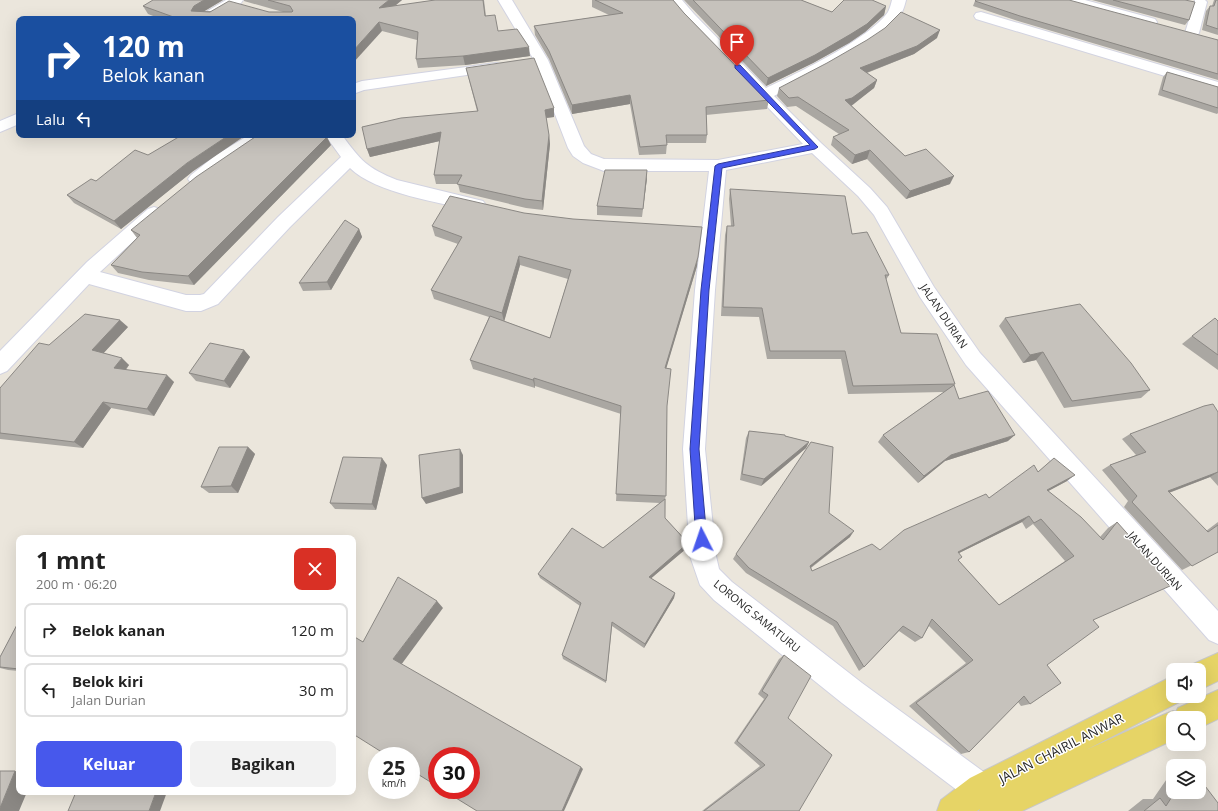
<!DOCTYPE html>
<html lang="id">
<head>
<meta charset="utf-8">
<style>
	body { margin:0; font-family:"Open Sans",sans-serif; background:#f2f2f2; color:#222; height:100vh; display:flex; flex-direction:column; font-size:15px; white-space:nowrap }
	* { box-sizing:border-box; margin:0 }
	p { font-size:13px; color:#767676 }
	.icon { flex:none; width:22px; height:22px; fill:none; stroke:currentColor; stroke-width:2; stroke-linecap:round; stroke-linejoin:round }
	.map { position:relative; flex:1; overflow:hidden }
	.details { position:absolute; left:16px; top:535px; width:340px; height:260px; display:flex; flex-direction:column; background:#fff; border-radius:8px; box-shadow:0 4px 16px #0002 }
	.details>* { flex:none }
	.banner { position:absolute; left:16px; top:16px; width:340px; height:122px; border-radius:8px; box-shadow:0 4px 16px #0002; background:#1a4fa0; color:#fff; overflow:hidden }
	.controls { position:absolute; left:1166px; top:663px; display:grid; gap:8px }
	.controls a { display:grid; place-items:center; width:40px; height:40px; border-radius:8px; background:#fff; box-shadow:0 4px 16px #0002; font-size:20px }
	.speed { position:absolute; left:368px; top:747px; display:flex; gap:8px; font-size:20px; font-weight:700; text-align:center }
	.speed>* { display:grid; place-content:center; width:52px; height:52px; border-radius:50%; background:#fff; box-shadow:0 4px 16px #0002; line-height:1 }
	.speed small { font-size:10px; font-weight:400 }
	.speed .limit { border:6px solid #d22; background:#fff; color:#111 }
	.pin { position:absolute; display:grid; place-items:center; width:34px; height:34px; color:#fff; margin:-41px -17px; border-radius:50% 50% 50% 0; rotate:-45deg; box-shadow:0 0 4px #0007 }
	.pin .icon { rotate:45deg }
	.me { position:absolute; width:44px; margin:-22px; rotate:356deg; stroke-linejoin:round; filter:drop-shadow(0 0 3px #0008) }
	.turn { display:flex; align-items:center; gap:14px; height:84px; padding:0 20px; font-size:18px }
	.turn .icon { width:52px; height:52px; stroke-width:2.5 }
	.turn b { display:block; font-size:28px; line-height:34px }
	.then { display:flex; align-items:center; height:38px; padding:0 20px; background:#0003; gap:8px; font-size:15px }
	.round { display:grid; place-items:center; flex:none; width:42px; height:42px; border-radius:8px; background:#f2f2f2 }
	.head { display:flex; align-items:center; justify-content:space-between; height:68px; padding:0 20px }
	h1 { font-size:24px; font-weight:700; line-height:30px }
	.cta { display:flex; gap:8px; margin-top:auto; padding:8px 20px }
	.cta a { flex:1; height:46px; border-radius:8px; background:#4758ec; color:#fff; font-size:16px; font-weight:700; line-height:46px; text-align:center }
	.cta a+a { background:#f2f2f2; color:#222 }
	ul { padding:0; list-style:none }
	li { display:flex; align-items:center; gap:12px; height:54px; margin:0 8px 6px; padding:0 12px; border:2px solid #e0e0e0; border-radius:8px }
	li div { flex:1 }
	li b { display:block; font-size:15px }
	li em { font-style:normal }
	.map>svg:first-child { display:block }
</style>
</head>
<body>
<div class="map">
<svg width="1218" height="811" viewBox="0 0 1218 811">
	<rect width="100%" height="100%" fill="#ebe6dc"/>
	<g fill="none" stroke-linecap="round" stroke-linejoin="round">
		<g stroke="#d2d3e1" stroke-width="2">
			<g id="minor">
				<polygon points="226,0 243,0 241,3 214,19 197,19 199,16"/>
				<path d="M498,0H512L548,60L584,146L591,154L604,159L718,160L803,144L684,20L668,0H682L694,14L766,88C798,73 869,39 888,12C890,8 891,4 892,0H906C905,4 904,8 902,12C889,40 804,82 774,96L821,143L870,188L887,207L934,287L980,353L1218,611V644L1209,640L966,365L920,297L874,215L858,196L812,153L726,170L715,290L705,449L716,556L719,569L732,582L862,683L992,778L996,789L992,800L981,804L970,800L842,703L714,600L700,585L690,556L683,449L695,290L709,171H604L583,163L573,156L568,148L534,60Z"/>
				<polygon points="1063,0 1085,0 1155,19 1157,22 1155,25 1150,26 1065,3"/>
				<polygon points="1195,0 1205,0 1207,2 1199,33 1197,36 1192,37 1187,36 1185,33"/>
				<polygon points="981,12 1218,82 1218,92 976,19 974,16 976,13"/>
				<polygon points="496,63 501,64 503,67 501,70 364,90 353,94 353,84 362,81"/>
				<polygon points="19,113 19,124 0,132 0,121"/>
				<polygon points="249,135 269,135 267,139 228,163 203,183 197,185 191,183 188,179 191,175 216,155"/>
				<path d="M325,135H342C361,161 367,168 397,180L483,201L486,205L483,209L477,211C441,203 375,193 350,168L290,227L218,304L201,311H186L89,284L7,371L0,374V351L87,262L148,209L154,207L160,209L163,213L160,217L140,235L100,272L186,295H200L204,294L278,217L341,157Z"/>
			</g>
		</g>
		<g stroke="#c7c7c7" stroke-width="2">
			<g id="major">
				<polygon points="1218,653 1218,681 1199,690 1199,670 1188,670 1189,666"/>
				<polygon points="1173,676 1173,696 1184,696 1183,700 1086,750 1163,715 1173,711 1176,712 1178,708 1218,690 1218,719 1199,728 1199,718 1173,718 1173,740 1022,811 979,811 980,809 977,811 937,811 941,800 970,778"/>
			</g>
		</g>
		<use href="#minor" fill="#fff" fill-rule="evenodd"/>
		<use href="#major" fill="#e6d466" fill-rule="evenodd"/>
	</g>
	<g fill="#aaa7a2" fill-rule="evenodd">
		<polygon points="223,0 204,11 283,12 244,1 244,0 402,0 395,6 435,0 484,0 486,16 498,31 530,56 465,65 418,68 416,59 417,40 382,31 353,19 161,19 148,14 143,6"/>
		<polygon points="592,0 673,0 684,13 769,100 767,109 706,115 707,135 706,143 667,143 666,154 639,155 630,104 572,114 549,59 535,35 534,26 609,15 592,7"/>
		<polygon points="684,0 801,0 832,12 886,6 884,15 865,32 849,43 813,63 766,86"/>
		<polygon points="1092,0 1185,0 1189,20 1185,25"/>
		<polygon points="1214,0 1218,0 1218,35 1202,30 1206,11 1210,6 1212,6"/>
		<polygon points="975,1 1218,40 1218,80 1018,21 973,6"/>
		<polygon points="937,38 914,54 867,73 877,80 874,88 851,105 905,156 950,184 906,199 867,159 852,164 831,145 833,137 839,134 796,106 787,107 777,96 779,88"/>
		<polygon points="466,68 554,108 554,117 546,118 549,135 550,144 543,210 526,208 460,192 458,184 436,184 434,175 440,141 370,157 367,149 477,111 468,76"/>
		<polygon points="1167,72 1218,87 1218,113 1217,114 1158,95 1163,77"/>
		<polygon points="331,145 194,285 149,280 118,273 111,265 137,238 131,230"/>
		<polygon points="148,155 192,172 121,229 74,203 67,195 96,181"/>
		<polygon points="647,178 642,217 597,215 597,206"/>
		<polygon points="730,189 852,234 889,275 886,280 901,333 955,384 953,386 959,399 1008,441 945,461 918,483 878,442 883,435 944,392 848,394 841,359 767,359 759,317 721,316 725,235 727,226 731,226 729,199"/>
		<path d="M432,226L697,266L666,368L667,406L665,518L688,543L687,548L651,578L675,593L674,598L644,648L612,626L606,683L563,659L562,655L580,606L540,578L538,574L603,548L660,503L616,501L621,414L535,386V388L473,369L470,360L489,317L434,299L431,290L458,244L435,236ZM520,265L568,279L550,338L504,321Z"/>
		<polygon points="359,229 362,237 331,290 303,291 299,283"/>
		<polygon points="1005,318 1150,390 1141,398 1064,408 1036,360 1023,363 999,326"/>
		<polygon points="1218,321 1218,370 1182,344 1192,336"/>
		<polygon points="128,327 103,353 129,365 126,370 174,382 154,416 111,408 83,448 0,439 0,388 49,345"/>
		<polygon points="244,350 250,357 230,388 196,381 189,373"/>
		<polygon points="1218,412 1218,486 1210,477 1169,493 1206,531 1218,522 1218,552 1182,570 1124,507 1128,501 1102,470 1110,465 1136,455 1122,439 1130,434"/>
		<polygon points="749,431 785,436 809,442 806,448 761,486 740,480 746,438"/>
		<polygon points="248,447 255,454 238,493 209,493 201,487"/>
		<path d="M1054,458L1067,481L1048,491L1100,537L1108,528L1117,522L1093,620L1047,665L1030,704L1021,706L1018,702L969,752L961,754L909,706L966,663L929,626L922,638L915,642L899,631L864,667L859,671L833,626L746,573L733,559L736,554L829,513L850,537L811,568L812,571L880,550L989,498L1038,472ZM1022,522L1026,529L1033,524L1065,561L999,605L958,560L959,553Z"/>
		<polygon points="387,465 376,510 335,509 330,503"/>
		<polygon points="19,621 19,671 8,670 0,668 0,657"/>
		<polygon points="784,655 788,718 799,811 702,811 760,766 734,743 764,699 758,694 779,659"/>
		<polygon points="1173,770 1173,792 1199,792 1218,811 1128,811 1143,799 1153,799"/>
	</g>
	<g fill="#8b8884">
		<polygon points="204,0 223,0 198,15 191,11 194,6"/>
		<polygon points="389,0 402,0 381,17 379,8"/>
		<polygon points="886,6 884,15 865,32 849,43 813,63 766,86 768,78"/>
		<polygon points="379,22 382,31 353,63 353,51"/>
		<polygon points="940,30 937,38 914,54 858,76 860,68"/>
		<polygon points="529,47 530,56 465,65 463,56"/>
		<polygon points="877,80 874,88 850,107 845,100"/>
		<polygon points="630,95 630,104 572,114 572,105"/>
		<polygon points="554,108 554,117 545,118 545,110"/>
		<polygon points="441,132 444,140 370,157 367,149"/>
		<polygon points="229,135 246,135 192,172 121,229 114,221 187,163"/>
		<polygon points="549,135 550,144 543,210 542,201"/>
		<polygon points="327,137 331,145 194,285 188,276"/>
		<polygon points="870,150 867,159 852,164 855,155"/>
		<polygon points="647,170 647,178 642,217 643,209"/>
		<polygon points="954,176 950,184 906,199 910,191"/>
		<polygon points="359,229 362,237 331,290 327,282"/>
		<polygon points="519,256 520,265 504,322 502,313"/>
		<polygon points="698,257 697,266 664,376 665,368"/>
		<polygon points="120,320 128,327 100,357 92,350"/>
		<polygon points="244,350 250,357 230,388 224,381"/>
		<polygon points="1043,352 1036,360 1023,363 1030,355"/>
		<polygon points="122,358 129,365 121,375 114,368"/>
		<polygon points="167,375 174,382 154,416 147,409"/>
		<polygon points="534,378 535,386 535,388 533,380"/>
		<polygon points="103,402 111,408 83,448 74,442"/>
		<polygon points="1015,435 1008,441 945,461 918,483 924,476 951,455"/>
		<polygon points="809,442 806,448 761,486 764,479"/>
		<polygon points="248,447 255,454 238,493 231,486"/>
		<polygon points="460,449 463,455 463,493 426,504 422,498"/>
		<polygon points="382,458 387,465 376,510 372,504"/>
		<polygon points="1218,472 1210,477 1160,496 1168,491"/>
		<polygon points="1075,475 1067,481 1039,496 1047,490"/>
		<polygon points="1029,516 1022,522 951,557 958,552"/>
		<polygon points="854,531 850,537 806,571 810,566"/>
		<polygon points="688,543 687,548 648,581 649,577"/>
		<polygon points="675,593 674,598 644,648 645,644"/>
		<polygon points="437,601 443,608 401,665 393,659"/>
		<polygon points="581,767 583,769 564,811 562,811"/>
		<polygon points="15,771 19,772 19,792 27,792 19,811 0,811 0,808"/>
		<polygon points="156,792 167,792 160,811 149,811"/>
	</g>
	<g fill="#c6c2bc" stroke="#8b8884" fill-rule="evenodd">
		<polygon points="153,0 204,0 194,6 191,11 210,12 229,1 269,12 292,12 293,11 290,6 268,0 389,0 379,8 435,0 483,0 485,16 495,15 498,31 517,29 529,47 463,56 416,59 418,32 379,22 353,51 353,19 179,19 143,6"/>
		<polygon points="595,0 673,0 684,13 769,100 706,107 707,135 666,135 667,145 640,147 630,95 572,105 549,51 534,26 623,13"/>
		<polygon points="693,0 801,0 832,12 844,0 872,0 886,6 867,24 851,34 815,55 768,78"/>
		<polygon points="976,0 1069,0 1218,40 1218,74 1020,16 975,1"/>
		<polygon points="1113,0 1185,0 1195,2 1189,20"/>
		<polygon points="1216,0 1218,0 1218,29 1206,25 1210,6 1214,6"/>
		<polygon points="901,12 940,30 917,46 860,68 877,80 852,98 845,100 905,156 926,149 954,176 910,191 870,150 855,155 833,137 849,130 798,97 789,98 779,88 827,63 867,40 885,28"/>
		<polygon points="534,58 554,108 545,110 549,135 542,201 525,199 457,184 462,175 434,175 441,132 367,149 362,127 401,118 478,111 466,68"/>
		<polygon points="1167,72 1218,87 1218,108 1162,90"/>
		<polygon points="182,135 229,135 187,163 114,221 67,195 91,179 96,181 135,150 148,155"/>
		<polygon points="258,135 326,135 327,137 188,276 142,272 111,265 140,235 131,230 196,177"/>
		<polygon points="605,170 647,170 643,209 597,206"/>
		<polygon points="730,189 845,196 852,234 867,232 889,275 885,275 901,333 937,334 955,384 853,386 845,351 770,351 762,308 723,307 727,226 734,226"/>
		<polygon points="450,196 524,213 573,219 702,227 698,257 665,368 671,369 667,406 666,496 616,494 621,406 534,378 533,380 470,360 490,316 550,338 571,270 519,256 502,313 431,290 462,237 432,226"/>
		<polygon points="345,220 359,229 327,282 299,283"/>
		<polygon points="1080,304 1131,363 1150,390 1072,401 1043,352 1030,355 1005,318"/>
		<polygon points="85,314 120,320 92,350 122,358 114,368 167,375 147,409 103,402 74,442 0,433 0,388 39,343 49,345"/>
		<polygon points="1215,318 1218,321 1218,355 1192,336"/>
		<polygon points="210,343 244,350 224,381 189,373"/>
		<polygon points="954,385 959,399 988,391 1015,435 951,455 924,476 883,435"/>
		<polygon points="1213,404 1218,412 1218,472 1168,491 1208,532 1218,525 1218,552 1192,566 1132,502 1137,496 1110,465 1146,452 1130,434 1204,406"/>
		<polygon points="749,431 785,435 785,436 809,442 764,479 742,474"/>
		<path d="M811,442L833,447L829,513L854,531L810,566L812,571L872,544L880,550L904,530L986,494L989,498L1034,465L1038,472L1054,458L1075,475L1047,490L1081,517L1103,540L1117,522L1167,578L1164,580L1170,586L1093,620L1099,627L1047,665L1061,683L1030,704L1024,696L969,752L916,703L973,660L932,619L922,638L903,626L864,667L837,622L749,568L736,554ZM1029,516L1034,523L1041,519L1074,556L999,605L958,560L962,557L958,552Z"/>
		<polygon points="219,447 248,447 231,486 201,487"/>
		<polygon points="460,449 460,487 422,498 419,455"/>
		<polygon points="343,457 382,458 372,504 330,503"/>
		<polygon points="665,499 665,518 688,543 649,577 675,593 645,644 612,622 606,681 562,655 581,603 538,574 572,528 603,548"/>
		<polygon points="398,577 437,601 393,659 581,767 562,811 477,811 443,790 471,790 471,756 437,756 437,786 411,770 411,756 388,756 353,734 353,636 363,642"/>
		<polygon points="19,621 19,669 0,667 0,657"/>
		<polygon points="784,655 811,676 788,718 832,755 799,811 704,811 765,765 737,741 768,695 762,691"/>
		<polygon points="0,771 15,771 0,808"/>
		<polygon points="1199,778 1218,803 1218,811 1144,811 1160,798 1166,806 1175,792 1199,792"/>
		<polygon points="76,792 156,792 149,811 68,811"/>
	</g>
	<polygon fill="#4758ec" stroke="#2e3999" points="735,65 740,65 818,147 815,149 722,168 709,290 699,449 707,540 705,544 702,545 698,544 696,540 690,449 701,290 715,166 718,164 810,145 735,68"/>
	<g text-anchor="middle" stroke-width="3" stroke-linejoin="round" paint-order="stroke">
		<g font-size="11" fill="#292929" stroke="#fff">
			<text transform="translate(944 316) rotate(56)" y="4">JALAN DURIAN</text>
			<text transform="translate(1155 561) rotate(48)" y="4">JALAN DURIAN</text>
			<text transform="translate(757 616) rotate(39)" y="4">LORONG SAMATURU</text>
		</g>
		<g font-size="13" fill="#292929" stroke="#fff">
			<text transform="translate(1061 748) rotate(-27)" y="5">JALAN CHAIRIL ANWAR</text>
		</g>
	</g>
</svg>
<div class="controls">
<a><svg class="icon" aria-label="sound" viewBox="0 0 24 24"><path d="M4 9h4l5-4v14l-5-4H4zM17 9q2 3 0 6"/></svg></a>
<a><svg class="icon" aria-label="search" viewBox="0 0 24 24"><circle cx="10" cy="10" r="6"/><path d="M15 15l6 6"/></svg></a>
<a><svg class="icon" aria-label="layers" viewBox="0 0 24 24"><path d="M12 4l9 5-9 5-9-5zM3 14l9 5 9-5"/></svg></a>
</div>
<div class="speed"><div>25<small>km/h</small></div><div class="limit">30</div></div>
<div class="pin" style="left:737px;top:66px;background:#d93025"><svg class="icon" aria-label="arrive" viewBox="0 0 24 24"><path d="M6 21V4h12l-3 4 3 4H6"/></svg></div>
<svg class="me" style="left:702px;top:540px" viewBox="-20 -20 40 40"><circle r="19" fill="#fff"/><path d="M0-13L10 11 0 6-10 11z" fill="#4758ec"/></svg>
<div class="banner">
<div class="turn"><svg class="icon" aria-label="right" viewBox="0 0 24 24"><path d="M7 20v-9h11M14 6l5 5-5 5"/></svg><div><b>120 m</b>Belok kanan</div></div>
<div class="then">Lalu<svg class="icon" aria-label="left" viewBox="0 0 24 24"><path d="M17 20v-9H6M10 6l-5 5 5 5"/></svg></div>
</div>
<section class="details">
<div class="head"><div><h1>1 mnt</h1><p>200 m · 06:20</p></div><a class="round" style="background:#d93025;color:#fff"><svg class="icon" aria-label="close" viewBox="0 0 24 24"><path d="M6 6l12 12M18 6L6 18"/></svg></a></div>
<ul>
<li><svg class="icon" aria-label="right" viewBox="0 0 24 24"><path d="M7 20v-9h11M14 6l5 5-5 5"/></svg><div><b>Belok kanan</b></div><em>120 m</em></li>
<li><svg class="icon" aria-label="left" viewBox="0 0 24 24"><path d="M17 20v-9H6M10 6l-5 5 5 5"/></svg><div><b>Belok kiri</b><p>Jalan Durian</p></div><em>30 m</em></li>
</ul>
<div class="cta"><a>Keluar</a><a>Bagikan</a></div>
</section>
</div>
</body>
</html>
